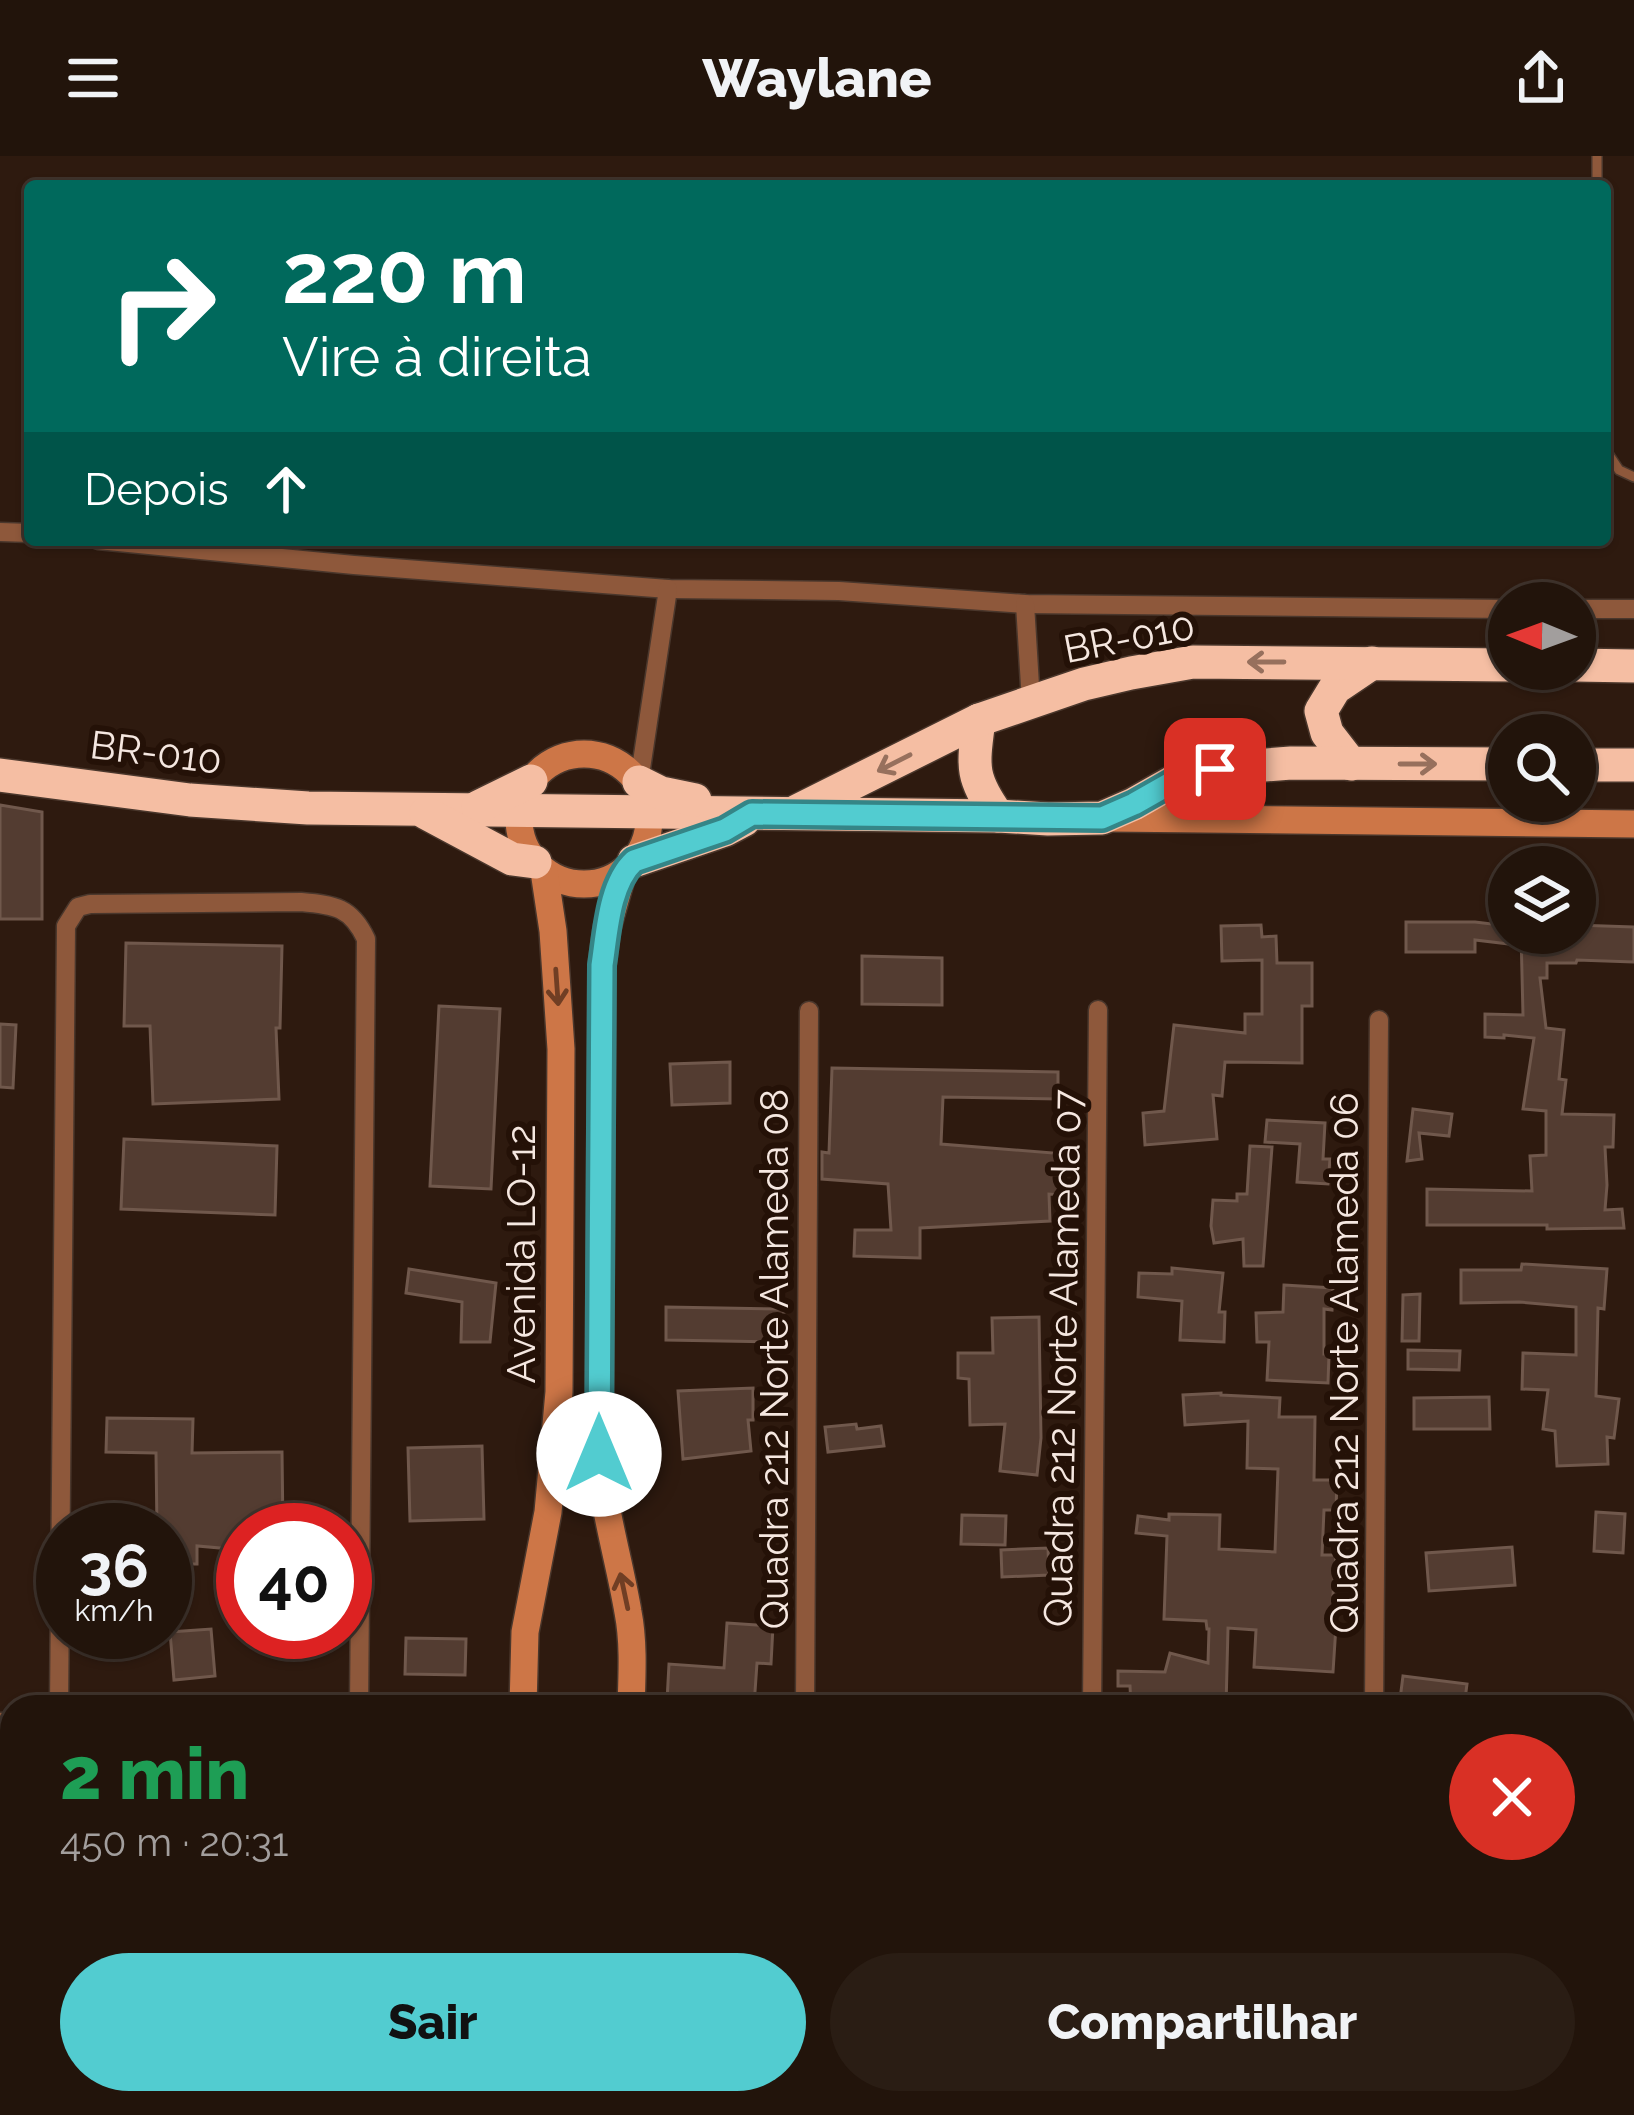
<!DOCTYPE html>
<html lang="pt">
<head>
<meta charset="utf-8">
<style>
	body { margin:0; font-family:Raleway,sans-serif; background:#2a1d14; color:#f1f3f6; height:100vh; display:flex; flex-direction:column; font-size:45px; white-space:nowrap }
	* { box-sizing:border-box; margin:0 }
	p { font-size:39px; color:#a29e9d }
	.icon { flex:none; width:66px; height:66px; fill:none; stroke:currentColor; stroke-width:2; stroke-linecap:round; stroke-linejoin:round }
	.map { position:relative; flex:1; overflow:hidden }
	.panel { position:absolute; left:0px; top:1539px; width:1635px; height:420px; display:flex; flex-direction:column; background:#22140b; border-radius:36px 36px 0 0; box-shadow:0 3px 9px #0004,0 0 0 3px #3f332c }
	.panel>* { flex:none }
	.hud { position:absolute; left:24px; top:24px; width:1587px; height:366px; border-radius:12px; box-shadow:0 3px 9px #0004,0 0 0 3px #3f332c; background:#00695c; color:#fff; overflow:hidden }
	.needle { width:78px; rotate:271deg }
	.fabs { position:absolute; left:1488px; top:426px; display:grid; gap:24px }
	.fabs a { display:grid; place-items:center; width:108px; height:108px; border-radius:50%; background:#22140b; box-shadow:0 3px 9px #0004,0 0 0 3px #3f332c; font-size:60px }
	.speed { position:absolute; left:36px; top:1347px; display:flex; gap:24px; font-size:60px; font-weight:700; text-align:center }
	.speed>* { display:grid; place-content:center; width:156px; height:156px; border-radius:50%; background:#22140b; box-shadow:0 3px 9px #0004,0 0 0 3px #3f332c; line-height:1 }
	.speed small { font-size:30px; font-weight:400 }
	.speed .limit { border:18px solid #d22; background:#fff; color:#111 }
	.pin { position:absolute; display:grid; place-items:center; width:102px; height:102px; color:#fff; margin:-51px; border-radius:24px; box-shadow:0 6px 18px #0006 }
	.me { position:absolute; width:132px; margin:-66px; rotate:0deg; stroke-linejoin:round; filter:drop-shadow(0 0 9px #0008) }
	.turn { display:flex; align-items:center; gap:42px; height:252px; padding:0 60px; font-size:54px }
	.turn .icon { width:156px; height:156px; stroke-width:2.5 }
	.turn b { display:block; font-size:84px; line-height:102px }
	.then { display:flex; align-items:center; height:114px; padding:0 60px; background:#0003; gap:24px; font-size:45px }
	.round { display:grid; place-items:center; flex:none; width:126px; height:126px; border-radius:63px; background:#2a1d14 }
	.overview { display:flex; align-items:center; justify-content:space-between; height:204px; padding:0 60px }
	h1 { font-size:72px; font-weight:800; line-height:90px; color:#1e9e55 }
	.button { display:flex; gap:24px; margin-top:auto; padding:24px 60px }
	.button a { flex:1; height:138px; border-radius:72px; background:#52ccd0; color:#111; font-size:48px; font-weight:800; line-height:138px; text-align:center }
	.button a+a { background:#2a1d14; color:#f1f3f6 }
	header { display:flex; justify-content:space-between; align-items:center; height:156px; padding:0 60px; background:#22140b; font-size:54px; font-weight:800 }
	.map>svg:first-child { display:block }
</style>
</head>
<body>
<header><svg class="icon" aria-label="menu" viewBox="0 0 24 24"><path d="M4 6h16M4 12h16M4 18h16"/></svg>Waylane<svg class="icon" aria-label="share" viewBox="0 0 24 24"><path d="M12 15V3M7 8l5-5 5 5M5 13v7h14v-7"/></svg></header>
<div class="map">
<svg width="1634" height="1959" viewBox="0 0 1634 1959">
	<rect width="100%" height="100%" fill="#2e1a0f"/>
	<g fill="#533c31" stroke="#70584c" stroke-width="3">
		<polygon points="0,649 42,656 42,763 0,763"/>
		<polygon points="1406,766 1475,766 1509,770 1509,788 1475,784 1475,796 1406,796"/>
		<polygon points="1261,769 1262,781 1276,780 1277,807 1312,807 1312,850 1302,850 1302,907 1225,906 1222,940 1213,939 1217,983 1145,989 1143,957 1164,955 1174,869 1245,877 1245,858 1262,858 1262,804 1222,805 1221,770"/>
		<polygon points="1575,769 1634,771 1634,806 1577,804 1576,807 1547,807 1547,822 1540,822 1546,872 1564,874 1559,923 1566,924 1562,958 1614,959 1613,991 1605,991 1607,1029 1605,1054 1622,1053 1624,1072 1547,1073 1547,1069 1427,1069 1427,1033 1532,1035 1530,1000 1546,999 1546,955 1523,953 1534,882 1504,879 1504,882 1485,881 1485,858 1523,859 1521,777 1575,777"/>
		<polygon points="126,787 282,790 280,872 276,872 279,943 153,948 150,870 124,870"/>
		<polygon points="862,800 942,802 942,849 862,848"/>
		<polygon points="439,850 500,853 491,1033 430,1030"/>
		<polygon points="0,868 16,869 13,932 0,931"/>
		<polygon points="730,906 730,947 672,949 670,908"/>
		<polygon points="832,912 1058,916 1058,943 943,941 941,988 1066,998 1062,1039 1049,1038 1050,1065 920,1072 920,1102 854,1100 855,1074 891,1074 888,1028 822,1023 822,996 829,997"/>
		<polygon points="1413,953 1452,958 1449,980 1419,977 1422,1003 1407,1005"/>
		<polygon points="1267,964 1325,967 1323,1003 1330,1003 1328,1028 1297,1026 1300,988 1265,986"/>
		<polygon points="124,983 277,990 275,1059 121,1053"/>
		<polygon points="1250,990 1272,991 1263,1110 1244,1110 1243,1083 1214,1087 1211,1070 1213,1044 1237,1045 1237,1038 1247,1038"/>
		<polygon points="1522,1108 1607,1113 1604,1153 1598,1152 1596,1240 1619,1243 1614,1282 1607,1281 1608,1308 1557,1310 1555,1275 1543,1273 1548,1234 1522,1233 1523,1197 1576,1199 1576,1151 1519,1146 1461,1147 1461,1114 1521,1114"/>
		<polygon points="1172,1112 1223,1117 1219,1156 1225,1156 1224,1186 1180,1184 1182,1145 1138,1141 1139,1117 1172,1118"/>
		<polygon points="409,1113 496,1127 490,1186 461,1186 462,1146 406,1137"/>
		<polygon points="1284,1129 1333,1132 1332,1154 1324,1153 1324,1198 1329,1198 1328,1227 1267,1224 1269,1186 1257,1186 1256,1157 1283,1156"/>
		<polygon points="1420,1138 1419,1185 1402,1185 1403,1139"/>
		<polygon points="666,1151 784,1153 783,1186 666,1184"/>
		<polygon points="1039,1161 1041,1282 1037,1319 1000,1315 1005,1268 970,1269 969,1223 958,1222 958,1197 993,1197 992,1162"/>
		<polygon points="1408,1194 1460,1195 1459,1214 1408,1213"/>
		<polygon points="753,1232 753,1264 748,1264 751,1295 683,1303 678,1235"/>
		<polygon points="1221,1237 1221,1239 1280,1242 1279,1261 1315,1261 1314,1324 1337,1324 1336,1354 1324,1354 1322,1399 1336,1399 1333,1439 1338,1439 1333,1516 1254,1511 1256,1474 1228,1472 1226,1551 1131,1551 1130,1530 1118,1530 1118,1515 1165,1516 1170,1497 1208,1507 1209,1473 1207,1473 1206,1465 1164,1463 1167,1380 1136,1377 1138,1360 1169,1364 1169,1358 1220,1359 1219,1393 1275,1396 1278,1313 1247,1312 1248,1265 1185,1269 1183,1239"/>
		<polygon points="1489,1241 1490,1273 1414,1273 1414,1242"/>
		<polygon points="107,1262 193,1263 192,1297 282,1296 283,1374 243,1374 243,1394 197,1390 197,1408 165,1408 165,1374 157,1374 156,1297 106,1296"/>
		<polygon points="856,1268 857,1273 881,1270 884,1290 828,1296 825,1271"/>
		<polygon points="482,1290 484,1363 410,1365 408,1292"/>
		<polygon points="1596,1356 1625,1358 1623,1397 1594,1395"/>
		<polygon points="962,1359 1006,1360 1005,1389 961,1388"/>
		<polygon points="1512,1391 1515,1429 1429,1435 1426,1397"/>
		<polygon points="1048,1392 1049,1419 1002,1421 1001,1394"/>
		<polygon points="727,1467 773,1470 771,1508 757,1507 754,1550 667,1545 669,1508 724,1512"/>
		<polygon points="211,1473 215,1520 174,1524 170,1476"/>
		<polygon points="406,1482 466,1483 465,1519 405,1518"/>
		<polygon points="1403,1520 1467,1528 1464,1551 1399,1551"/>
	</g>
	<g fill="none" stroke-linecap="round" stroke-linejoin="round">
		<g stroke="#4a372c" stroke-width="12">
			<g id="lane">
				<polyline points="1597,30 1597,0"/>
				<polyline points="1605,293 1619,314 1634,321"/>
			</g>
		</g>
		<g stroke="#4a372c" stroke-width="21">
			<g id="street">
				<polyline points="0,376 30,377"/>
				<polyline points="98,384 354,409 668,433 839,435 1025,448 1509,453"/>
				<polyline points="1025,448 1031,546"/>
				<polyline points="1575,453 1634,453"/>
				<polyline points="639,626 668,433"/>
				<path d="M59,1551L66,770L78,751L90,748L301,746C335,749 351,751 366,783L359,1551"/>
				<polyline points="805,1551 809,855"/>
				<polyline points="1092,1551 1098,854"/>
				<polyline points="1374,1551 1379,864"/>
				<polyline points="0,1566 12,1566"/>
				<polyline points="0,1670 12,1670"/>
				<polyline points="54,1959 55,1947"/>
				<polyline points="355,1959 355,1947"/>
				<polyline points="801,1959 801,1947"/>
				<polyline points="1087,1959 1087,1947"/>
				<polyline points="1372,1959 1372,1947"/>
			</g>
		</g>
		<g stroke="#4a372c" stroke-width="30">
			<g id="secondary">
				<circle cx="584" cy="663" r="65"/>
				<polyline points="1110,662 1634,668"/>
				<path d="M623,716L607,772L602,809L599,1298C603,1352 619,1403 628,1456C634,1487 632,1520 631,1551"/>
				<polyline points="523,1551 525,1476 548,1356 559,1236 561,893 553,775 544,715"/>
				<polyline points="1623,1618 1634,1618"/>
				<polyline points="1623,1658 1634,1659"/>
				<polyline points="550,1947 550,1959"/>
				<polyline points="591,1959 591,1947"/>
			</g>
		</g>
		<g stroke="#4a372c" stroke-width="36">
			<g id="highway">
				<polyline points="1575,509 1634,510"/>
				<path d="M979,564C973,610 970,621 998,660"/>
				<polyline points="1351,608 1327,577 1321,555 1335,532 1372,507"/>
				<polyline points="1575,609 1634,609"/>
				<polyline points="0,619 190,644 308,652 998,660 1048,663 1102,662 1134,648 1171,627 1215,613 1291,607 1509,608"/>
				<polyline points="639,626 661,637 695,644"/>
				<polyline points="478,651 531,625"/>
				<polyline points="797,655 979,564 1084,528 1131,517 1193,506 1509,509"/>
				<polyline points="426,657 512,703 535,706"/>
				<polyline points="634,705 725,674 744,664"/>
			</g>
		</g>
		<use href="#lane" stroke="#8e583b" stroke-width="9"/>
		<use href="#street" stroke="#8e583b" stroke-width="18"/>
		<use href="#secondary" stroke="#cd7647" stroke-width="27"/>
		<use href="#highway" stroke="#f5bea3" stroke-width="33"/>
	</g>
	<defs><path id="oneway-shaft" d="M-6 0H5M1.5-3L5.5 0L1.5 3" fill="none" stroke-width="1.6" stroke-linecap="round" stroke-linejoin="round" transform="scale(3)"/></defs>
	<g stroke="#97705d">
		<use href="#oneway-shaft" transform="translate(1266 506) rotate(-180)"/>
		<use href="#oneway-shaft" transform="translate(894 607) rotate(153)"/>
		<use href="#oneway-shaft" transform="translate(1418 608)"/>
	</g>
	<g stroke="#703e24">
		<use href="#oneway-shaft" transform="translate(557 831) rotate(86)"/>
		<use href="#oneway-shaft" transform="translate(624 1435) rotate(-102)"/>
	</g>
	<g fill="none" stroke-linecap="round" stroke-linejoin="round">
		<g stroke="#358587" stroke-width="30">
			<path id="route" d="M599,1298L602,809C607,777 609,728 634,705L725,674L752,658L1102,662L1134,648L1171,627L1215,613"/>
		</g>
		<use href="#route" stroke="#52ccd0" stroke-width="21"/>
	</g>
	<g text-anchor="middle" stroke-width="12" stroke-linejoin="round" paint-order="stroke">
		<g font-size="39" fill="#f5e7e0" stroke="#241107">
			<text transform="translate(1129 481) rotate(-11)" y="14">BR-010</text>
			<text transform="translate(156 596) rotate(7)" y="14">BR-010</text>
			<text transform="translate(521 1098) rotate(-90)" y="14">Avenida LO-12</text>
			<text transform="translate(1062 1202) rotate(-89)" y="14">Quadra 212 Norte Alameda 07</text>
			<text transform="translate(774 1203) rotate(-90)" y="14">Quadra 212 Norte Alameda 08</text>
			<text transform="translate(1344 1207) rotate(-90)" y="14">Quadra 212 Norte Alameda 06</text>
		</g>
	</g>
</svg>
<div class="fabs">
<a><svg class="needle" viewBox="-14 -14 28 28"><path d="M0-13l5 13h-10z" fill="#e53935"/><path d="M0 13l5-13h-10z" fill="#a29e9d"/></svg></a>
<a><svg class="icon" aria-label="search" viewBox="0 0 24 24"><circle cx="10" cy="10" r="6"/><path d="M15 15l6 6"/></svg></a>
<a><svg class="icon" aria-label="layers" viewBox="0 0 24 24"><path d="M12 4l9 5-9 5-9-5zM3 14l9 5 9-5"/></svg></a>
</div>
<div class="speed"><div>36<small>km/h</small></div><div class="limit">40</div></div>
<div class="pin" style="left:1215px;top:613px;background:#d93025"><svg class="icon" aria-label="arrive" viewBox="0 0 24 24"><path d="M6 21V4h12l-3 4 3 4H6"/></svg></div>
<svg class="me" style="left:599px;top:1298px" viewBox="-20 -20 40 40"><circle r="19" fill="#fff"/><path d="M0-13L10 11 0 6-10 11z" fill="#52ccd0"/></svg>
<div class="hud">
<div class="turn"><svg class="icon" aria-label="right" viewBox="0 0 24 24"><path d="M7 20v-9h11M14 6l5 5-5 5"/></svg><div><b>220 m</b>Vire à direita</div></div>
<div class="then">Depois<svg class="icon" aria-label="ahead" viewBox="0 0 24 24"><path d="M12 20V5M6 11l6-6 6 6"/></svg></div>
</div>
<section class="panel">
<div class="overview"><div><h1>2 min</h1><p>450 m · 20:31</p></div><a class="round" style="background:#d93025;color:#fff"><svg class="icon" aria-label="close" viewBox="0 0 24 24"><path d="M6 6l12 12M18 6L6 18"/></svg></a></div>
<div class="button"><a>Sair</a><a>Compartilhar</a></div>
</section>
</div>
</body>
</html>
